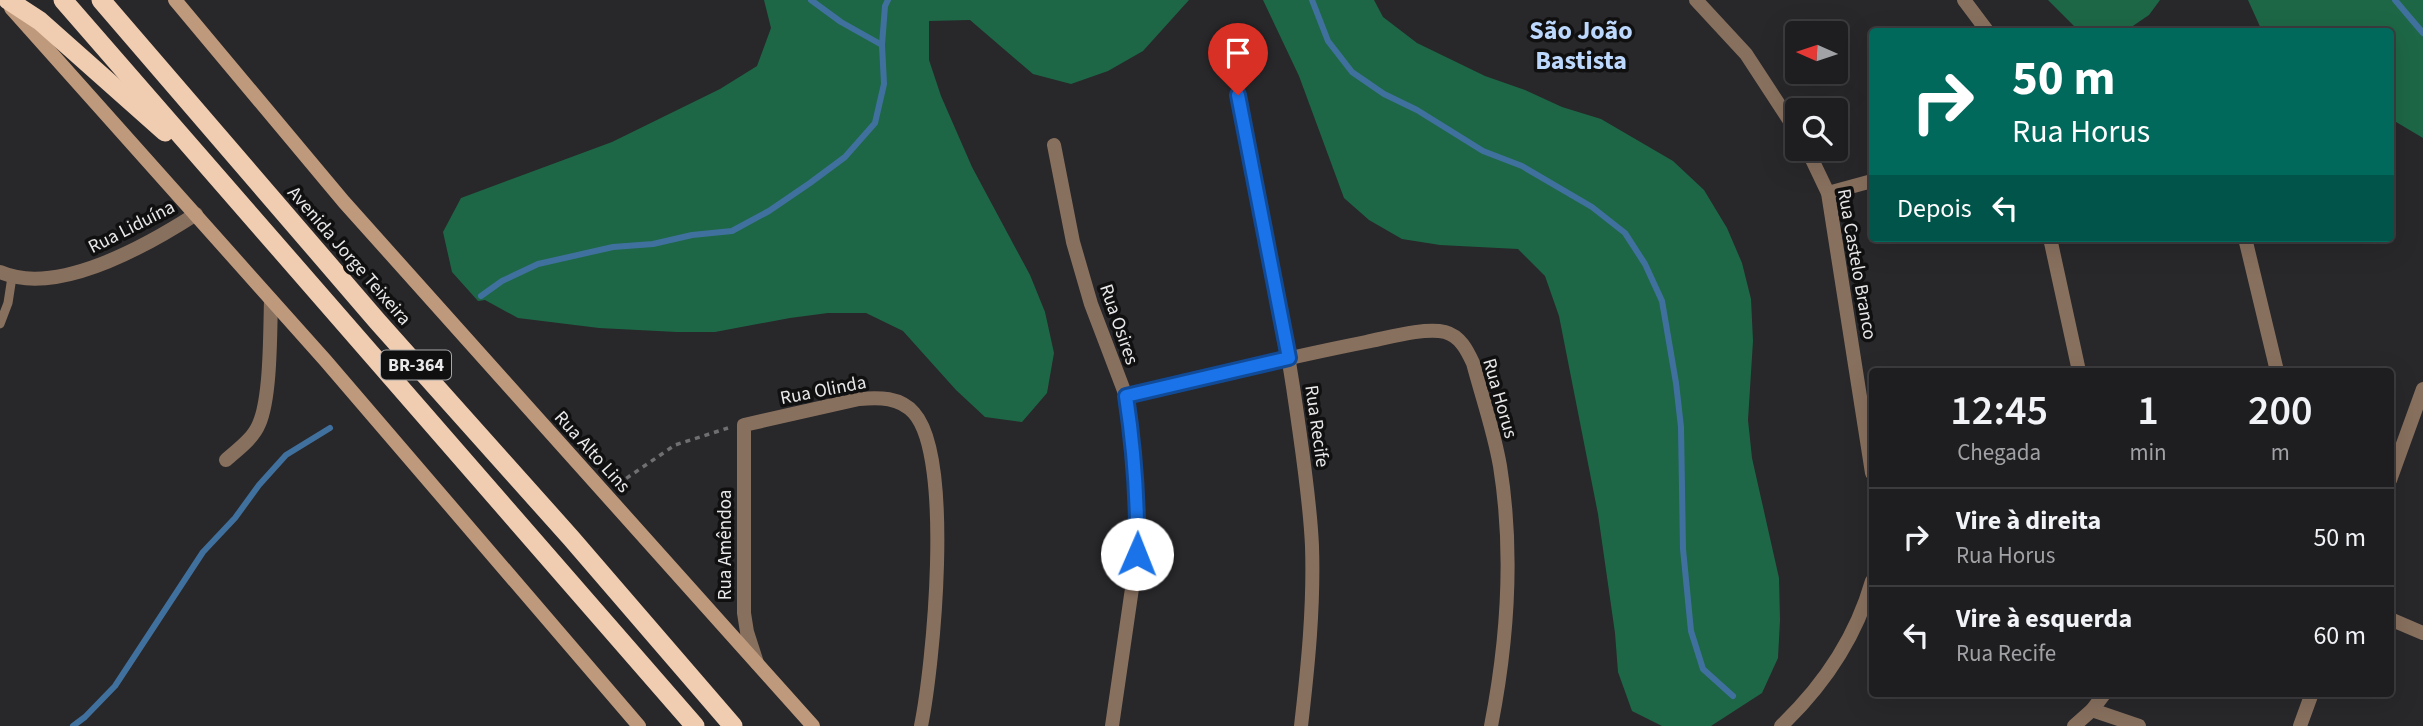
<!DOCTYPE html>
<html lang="pt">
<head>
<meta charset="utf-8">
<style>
	body { margin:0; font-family:"Source Sans 3",sans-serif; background:#262629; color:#f1f3f6; height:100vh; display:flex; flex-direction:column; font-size:26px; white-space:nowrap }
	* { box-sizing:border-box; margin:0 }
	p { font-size:23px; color:#a1a2a5 }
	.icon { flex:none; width:38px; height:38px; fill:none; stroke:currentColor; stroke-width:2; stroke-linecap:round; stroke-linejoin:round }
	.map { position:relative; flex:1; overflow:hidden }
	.panel { position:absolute; left:1869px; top:368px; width:525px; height:329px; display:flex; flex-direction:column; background:#1e1d20; border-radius:7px; box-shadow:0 7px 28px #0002,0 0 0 2px #3c3b3e }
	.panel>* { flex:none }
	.top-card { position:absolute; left:1869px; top:28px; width:525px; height:214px; border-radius:7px; box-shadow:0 7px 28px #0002,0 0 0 2px #3c3b3e; background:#00695c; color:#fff; overflow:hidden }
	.needle { width:46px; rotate:273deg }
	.controls { position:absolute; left:1785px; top:21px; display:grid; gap:14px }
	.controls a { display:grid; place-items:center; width:63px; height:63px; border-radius:7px; background:#1e1d20; box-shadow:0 7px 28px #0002,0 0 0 2px #3c3b3e; font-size:35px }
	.pin { position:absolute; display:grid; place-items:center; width:60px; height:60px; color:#fff; margin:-72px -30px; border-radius:50% 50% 50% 0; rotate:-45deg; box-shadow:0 0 7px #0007 }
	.pin .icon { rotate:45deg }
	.me { position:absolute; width:77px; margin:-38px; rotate:1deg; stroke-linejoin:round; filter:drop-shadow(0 0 5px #0008) }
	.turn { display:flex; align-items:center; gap:24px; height:147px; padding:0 28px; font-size:32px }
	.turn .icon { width:91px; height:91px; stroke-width:2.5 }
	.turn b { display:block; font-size:49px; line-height:60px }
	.then { display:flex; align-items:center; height:66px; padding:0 28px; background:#0003; gap:14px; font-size:26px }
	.eta { display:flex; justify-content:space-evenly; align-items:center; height:119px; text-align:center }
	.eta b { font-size:42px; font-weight:600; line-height:49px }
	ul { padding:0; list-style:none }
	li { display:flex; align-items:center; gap:21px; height:98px; padding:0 28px; border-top:2px solid #3c3b3e }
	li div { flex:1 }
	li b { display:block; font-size:26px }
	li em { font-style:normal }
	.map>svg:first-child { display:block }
</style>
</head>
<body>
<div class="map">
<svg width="2423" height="726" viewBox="0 0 2423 726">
	<rect width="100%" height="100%" fill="#28272a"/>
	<g fill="#1d6746">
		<polygon points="764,0 1189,0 1143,51 1108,71 1071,84 1033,74 970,20 929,21 929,60 941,96 972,167 1030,275 1045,312 1054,353 1047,393 1022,422 985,417 956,390 903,331 866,313 828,313 790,318 715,332 677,332 599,328 518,318 485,300 478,301 452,272 443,232 461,198 612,142 720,89 757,66 771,28"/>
		<polygon points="1263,0 1374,0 1383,17 1417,43 1485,76 1525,90 1562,107 1601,119 1673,161 1704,190 1727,228 1742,263 1751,299 1753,341 1748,420 1752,458 1779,578 1780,620 1778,658 1762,693 1711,726 1662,726 1632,711 1618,672 1615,633 1598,514 1559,316 1545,276 1518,249 1440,245 1402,239 1369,220 1344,198 1299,76"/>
		<polygon points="2048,0 2160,0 2149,15 2124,32 2087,31 2077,29"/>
		<polygon points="2248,0 2423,0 2423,138 2391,119 2390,32 2262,31"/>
	</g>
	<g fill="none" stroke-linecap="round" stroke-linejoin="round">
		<g stroke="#40719e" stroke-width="6">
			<polyline points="811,0 841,22 882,45"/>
			<polyline points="1312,0 1328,41 1352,72 1384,94 1417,110 1483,151 1522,166 1592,207 1625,233 1645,264 1662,301 1676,383 1681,427 1683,549 1691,631 1703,669 1733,696"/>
			<polyline points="2395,0 2423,33"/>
			<polyline points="481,296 502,281 538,264 613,247 653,244 692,235 732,231 769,211 810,183 845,157 875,123 884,84 882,45 885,6 888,0"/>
			<polyline points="73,726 85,717 115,686 203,552 235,518 259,485 286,455 330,428"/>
		</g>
		<polyline stroke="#6f6e70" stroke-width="3.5" stroke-dasharray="5 5" stroke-linecap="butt" points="618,484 675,445 728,428"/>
		<polyline stroke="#88705e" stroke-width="9" points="0,324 8,303 12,277"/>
		<g stroke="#88705e" stroke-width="14">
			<polyline points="1696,0 1746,54 1797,132"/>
			<polyline points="1964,0 1988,32"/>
			<path d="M1238,95C1258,201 1282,307 1297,414C1303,457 1310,501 1312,546C1314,606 1308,666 1301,726"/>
			<polyline points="1054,145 1073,242 1091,304 1126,396 1134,455 1137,505 1137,554 1112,726"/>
			<polyline points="1807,149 1828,193 1872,473"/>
			<polyline points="1828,193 1872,181"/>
			<polyline points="2050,238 2079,371"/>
			<polyline points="2245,238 2277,371"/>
			<path d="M0,272C57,297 148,245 196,214"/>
			<path d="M1126,396C1206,377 1285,358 1366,342C1387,338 1424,327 1445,332C1460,336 1467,350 1473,363C1482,397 1494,431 1500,466C1514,553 1508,639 1491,726"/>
			<path d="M226,460C237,450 253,439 259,424C271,397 270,331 271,300"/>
			<polyline points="2390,480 2423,389"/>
			<polyline points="2390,619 2423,633"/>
			<path d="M757,663L747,632L744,613V425L859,399C879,397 900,397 914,413C954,458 933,667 921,726"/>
			<polyline points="2092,710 2139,726"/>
			<path d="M1781,726C1823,686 1856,637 1872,581"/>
			<polyline points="2074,726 2092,710 2105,693"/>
			<polyline points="2300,726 2312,693"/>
		</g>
		<g stroke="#bf997c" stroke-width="14">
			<polyline points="175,0 344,202 813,726"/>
			<polyline points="11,8 325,360 639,726"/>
		</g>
		<g stroke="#f0ccb0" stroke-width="19">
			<polyline points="8,0 40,21 165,132"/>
			<polyline points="63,0 695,726"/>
			<polyline points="101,0 378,322 571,538 733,726"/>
		</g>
	</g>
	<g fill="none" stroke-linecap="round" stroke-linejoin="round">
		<g stroke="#114b97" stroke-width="18">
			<path id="route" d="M1137,554C1138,501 1134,449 1126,396L1289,358L1238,95"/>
		</g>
		<use href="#route" stroke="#1a73e8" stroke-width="12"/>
	</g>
	<g text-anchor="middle" stroke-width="7" stroke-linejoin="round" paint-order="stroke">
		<rect fill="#111011" stroke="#a8a7a9" stroke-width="2" x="381" y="350.5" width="70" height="29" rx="5"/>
		<g font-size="18" font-weight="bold" fill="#e9e8ea">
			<text x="416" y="371">BR-364</text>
		</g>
		<g font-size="19" fill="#e9e8ea" stroke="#111011">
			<text transform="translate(131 226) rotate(-27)" y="7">Rua Liduína</text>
			<text transform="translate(350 255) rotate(49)" y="7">Avenida Jorge Teixeira</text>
			<text transform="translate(1858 264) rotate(80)" y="7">Rua Castelo Branco</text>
			<text transform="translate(1120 324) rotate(71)" y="7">Rua Osires</text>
			<text transform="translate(823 389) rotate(-11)" y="7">Rua Olinda</text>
			<text transform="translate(1501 398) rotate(74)" y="7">Rua Horus</text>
			<text transform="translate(1318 426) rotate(82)" y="7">Rua Recife</text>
			<text transform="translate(593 451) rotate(48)" y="7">Rua Alto Lins</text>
			<text transform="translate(724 545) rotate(-90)" y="7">Rua Amêndoa</text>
		</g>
		<g font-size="26" font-weight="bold" fill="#bcd8fd" stroke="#111011">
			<text x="1581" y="39">São João<tspan x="1581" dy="30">Bastista</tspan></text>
		</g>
	</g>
</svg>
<div class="controls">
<a><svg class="needle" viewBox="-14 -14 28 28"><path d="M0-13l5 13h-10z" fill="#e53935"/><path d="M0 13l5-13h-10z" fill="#a1a2a5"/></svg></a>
<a><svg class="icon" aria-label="search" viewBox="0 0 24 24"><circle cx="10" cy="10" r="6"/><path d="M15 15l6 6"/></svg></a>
</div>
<div class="pin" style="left:1238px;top:95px;background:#d93025"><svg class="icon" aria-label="arrive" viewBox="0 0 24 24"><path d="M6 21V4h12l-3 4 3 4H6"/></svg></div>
<svg class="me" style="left:1137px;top:554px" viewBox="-20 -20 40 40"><circle r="19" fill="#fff"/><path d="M0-13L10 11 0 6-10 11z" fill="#1a73e8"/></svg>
<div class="top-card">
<div class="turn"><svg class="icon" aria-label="right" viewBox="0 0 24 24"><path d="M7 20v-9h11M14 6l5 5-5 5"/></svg><div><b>50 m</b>Rua Horus</div></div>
<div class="then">Depois<svg class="icon" aria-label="left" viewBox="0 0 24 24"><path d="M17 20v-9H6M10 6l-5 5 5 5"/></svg></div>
</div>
<section class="panel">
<div class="eta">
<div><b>12:45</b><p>Chegada</p></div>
<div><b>1</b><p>min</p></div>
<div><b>200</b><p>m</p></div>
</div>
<ul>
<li><svg class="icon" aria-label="right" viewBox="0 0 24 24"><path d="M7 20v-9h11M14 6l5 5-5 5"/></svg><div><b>Vire à direita</b><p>Rua Horus</p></div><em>50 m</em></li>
<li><svg class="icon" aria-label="left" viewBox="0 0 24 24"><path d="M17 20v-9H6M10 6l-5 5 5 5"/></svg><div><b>Vire à esquerda</b><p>Rua Recife</p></div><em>60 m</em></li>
</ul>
</section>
</div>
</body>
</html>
